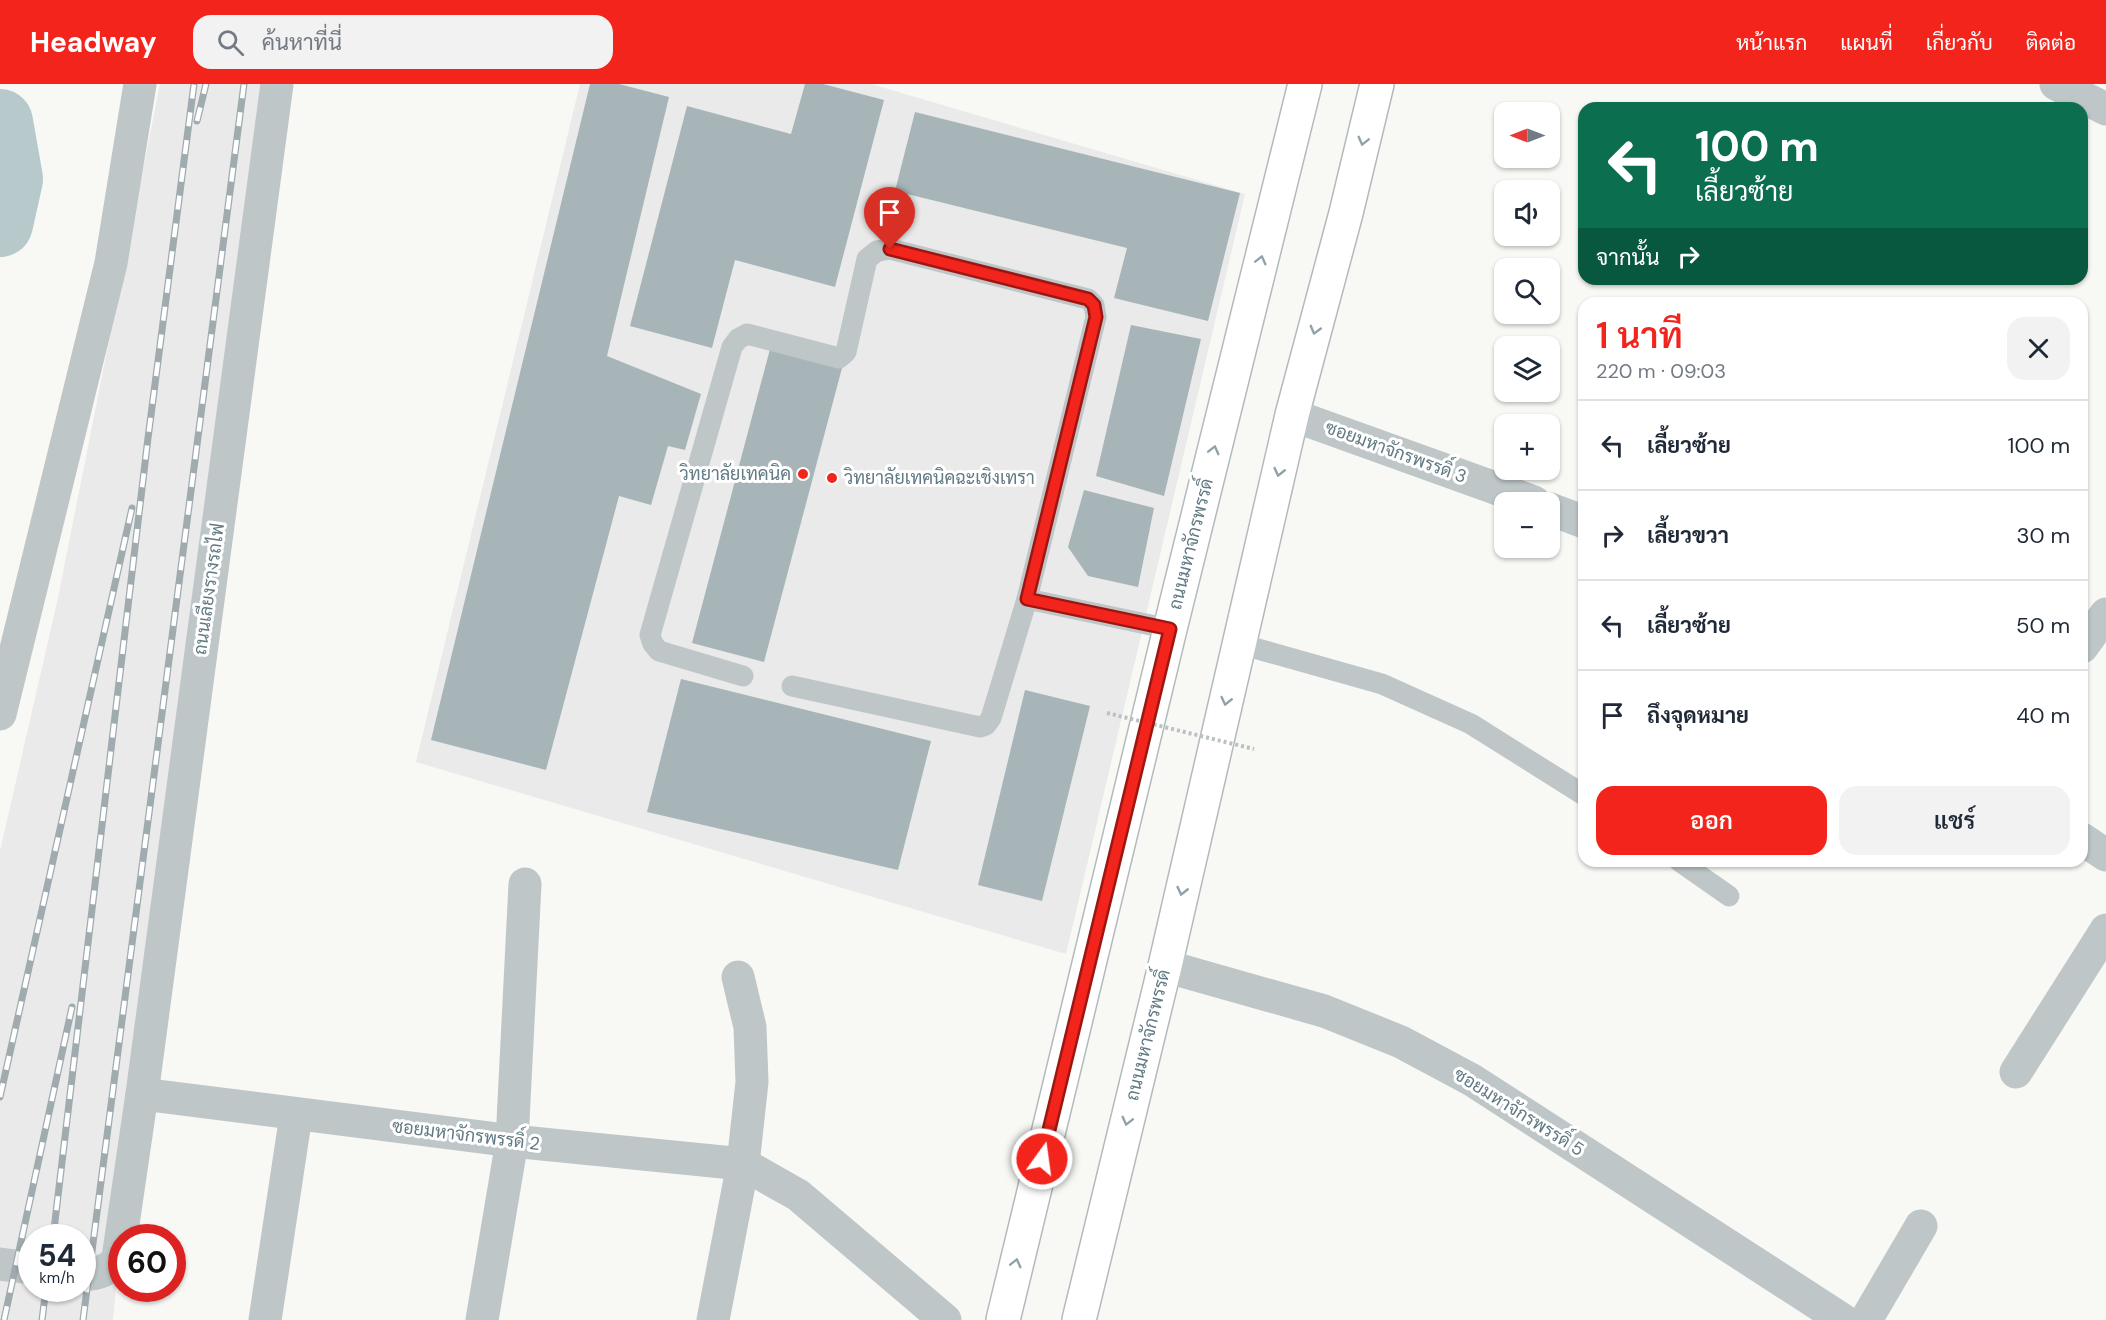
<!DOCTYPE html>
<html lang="th">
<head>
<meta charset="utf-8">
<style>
	body { margin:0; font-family:"DM Sans",Sarabun,sans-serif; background:#f2f2f3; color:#1f2937; height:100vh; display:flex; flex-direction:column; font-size:22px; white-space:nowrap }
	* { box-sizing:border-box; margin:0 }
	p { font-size:20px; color:#747a83 }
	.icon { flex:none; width:33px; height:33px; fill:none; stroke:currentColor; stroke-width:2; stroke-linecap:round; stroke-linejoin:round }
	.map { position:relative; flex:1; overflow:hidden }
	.drawer { position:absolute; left:1578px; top:213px; width:510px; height:570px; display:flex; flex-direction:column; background:#fff; border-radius:18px; box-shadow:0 2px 4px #0004 }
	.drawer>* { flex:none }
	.hud { position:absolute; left:1578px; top:18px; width:510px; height:183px; border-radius:18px; box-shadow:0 2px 4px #0004; background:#0b6e4f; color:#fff; overflow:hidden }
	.needle { width:39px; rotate:270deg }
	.controls { position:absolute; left:1494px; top:18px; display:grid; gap:12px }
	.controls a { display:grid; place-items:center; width:66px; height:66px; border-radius:12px; background:#fff; box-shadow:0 2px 4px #0004; font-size:30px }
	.speed { position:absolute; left:18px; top:1140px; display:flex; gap:12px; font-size:30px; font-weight:700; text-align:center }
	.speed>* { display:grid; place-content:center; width:78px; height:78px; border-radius:50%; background:#fff; box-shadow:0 2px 4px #0004; line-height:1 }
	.speed small { font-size:15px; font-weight:400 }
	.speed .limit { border:9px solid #d22; background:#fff; color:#111 }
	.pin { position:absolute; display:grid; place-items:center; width:51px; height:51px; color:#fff; margin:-62px -26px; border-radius:50% 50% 50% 0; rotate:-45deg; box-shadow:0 0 6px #0007 }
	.pin .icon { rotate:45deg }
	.me { position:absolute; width:66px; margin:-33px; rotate:14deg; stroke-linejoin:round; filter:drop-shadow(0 0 4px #0008) }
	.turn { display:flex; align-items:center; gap:21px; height:126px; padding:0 18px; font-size:27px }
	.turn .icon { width:78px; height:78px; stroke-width:2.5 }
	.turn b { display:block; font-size:42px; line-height:51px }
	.then { display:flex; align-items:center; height:57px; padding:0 18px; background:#0003; gap:12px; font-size:22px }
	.round { display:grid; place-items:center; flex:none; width:63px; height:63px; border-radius:18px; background:#f2f2f3 }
	.summary { display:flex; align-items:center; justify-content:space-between; height:102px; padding:0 18px }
	h1 { font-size:36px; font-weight:600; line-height:45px; color:#f2241c }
	.cta { display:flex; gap:12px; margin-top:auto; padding:12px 18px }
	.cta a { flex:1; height:69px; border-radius:18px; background:#f2241c; color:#fff; font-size:24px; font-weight:600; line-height:69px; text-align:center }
	.cta a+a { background:#f2f2f3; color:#1f2937 }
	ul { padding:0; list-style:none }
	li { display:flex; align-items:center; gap:18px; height:90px; padding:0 18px; border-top:2px solid #e0e1e3 }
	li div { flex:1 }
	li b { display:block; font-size:22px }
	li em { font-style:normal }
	header { display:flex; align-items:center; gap:36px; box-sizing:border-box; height:84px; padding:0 30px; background:#f2241c; color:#fff }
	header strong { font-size:28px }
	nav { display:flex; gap:33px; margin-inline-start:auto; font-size:21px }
	.search { width:420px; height:54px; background:#f2f2f3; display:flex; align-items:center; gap:15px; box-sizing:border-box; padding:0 21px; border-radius:18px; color:#747a83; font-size:22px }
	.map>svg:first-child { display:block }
</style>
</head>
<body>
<header>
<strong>Headway</strong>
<div class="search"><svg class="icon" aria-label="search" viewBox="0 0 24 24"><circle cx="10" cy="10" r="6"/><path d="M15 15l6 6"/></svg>ค้นหาที่นี่</div>
<nav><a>หน้าแรก</a><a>แผนที่</a><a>เกี่ยวกับ</a><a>ติดต่อ</a></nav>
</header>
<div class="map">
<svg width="2106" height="1236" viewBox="0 0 2106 1236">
	<rect width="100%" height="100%" fill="#f8f8f5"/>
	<g fill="#e9eae9" fill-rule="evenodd">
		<path d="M160,0H263L143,913L113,1236H0V767L58,514ZM32,1154H82V1204H32Z"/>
		<polygon points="580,0 871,0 1245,110 1066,870 416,678"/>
	</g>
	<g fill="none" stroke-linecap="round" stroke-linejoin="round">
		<polyline stroke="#b7c9cb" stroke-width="66" points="0,38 10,95 0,140"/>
	</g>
	<g fill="#a7b5b8">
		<polygon points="590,0 619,0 669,13 607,272 701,310 685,366 668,362 651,421 619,412 546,686 431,656"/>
		<polygon points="805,0 823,0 884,16 835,203 735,176 712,264 630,242 687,22 791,50"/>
		<polygon points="915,28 1240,109 1208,237 1114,214 1127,164 895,107"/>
		<polygon points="1131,241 1201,255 1164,412 1096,392"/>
		<polygon points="770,265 842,284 764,578 692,559"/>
		<polygon points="1084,406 1154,424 1138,503 1088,492 1068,463"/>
		<polygon points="681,595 931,657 898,786 647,728"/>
		<polygon points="1025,606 1090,622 1042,817 978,801"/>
	</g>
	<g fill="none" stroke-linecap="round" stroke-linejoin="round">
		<g stroke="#b2babd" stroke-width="36">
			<g id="primary">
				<polyline points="1003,1236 1170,545 1305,0"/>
				<polyline points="1079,1236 1165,882 1292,331 1346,129 1377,0"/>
			</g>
		</g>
		<g stroke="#bec6c8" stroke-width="21">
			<polyline points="1027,515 1170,545"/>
			<polyline points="1240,560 1382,600 1471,640 1584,711"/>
			<polyline points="743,592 659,567 653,560 650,551 732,263 738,255 747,250 839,274 846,268 867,175 877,167 890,165 1088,215 1094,221 1096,233 1027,515 991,634 986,641 980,643 792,602"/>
			<polyline points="1679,777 1729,812"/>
		</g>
		<g stroke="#bec6c8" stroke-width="33">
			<polyline points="2056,0 2106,25"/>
			<polyline points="1292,331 1534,418"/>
			<polyline points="1550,425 1584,438"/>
			<polyline points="2082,563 2106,530"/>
			<polyline points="0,630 111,179 140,0"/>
			<polyline points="2082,755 2106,771"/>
			<polyline points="1165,882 1324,927 1401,958 1472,996 1843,1236"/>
			<polyline points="2016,988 2106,846"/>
			<polyline points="142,1010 277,0"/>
			<polyline points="0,1180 32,1184"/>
			<path d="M82,1190C96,1191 111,1186 118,1174L142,1010L512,1057L743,1080L798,1111L945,1236"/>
			<polyline points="265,1236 296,1031"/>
			<polyline points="482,1236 512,1057 525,800"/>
			<polyline points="713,1236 743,1080 752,998 750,943 738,893"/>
			<polyline points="1866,1236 1921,1142"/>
		</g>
		<use href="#primary" stroke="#fff" stroke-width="33"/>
		<g stroke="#a0abaf" stroke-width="7">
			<g id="rail">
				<polyline points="197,37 206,0"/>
				<polyline points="0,1013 132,424"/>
				<polyline points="53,1154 148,354 194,0"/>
				<polyline points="4,1236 72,923"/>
				<polyline points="42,1236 46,1204"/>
				<polyline points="83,1236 244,0"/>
			</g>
		</g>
		<use href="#rail" stroke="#fff" stroke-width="4.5" stroke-dasharray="14" stroke-linecap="butt"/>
		<polyline stroke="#bbc0c2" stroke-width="4" stroke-dasharray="3 3" stroke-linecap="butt" points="1107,629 1254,665"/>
	</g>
	<defs><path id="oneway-chevron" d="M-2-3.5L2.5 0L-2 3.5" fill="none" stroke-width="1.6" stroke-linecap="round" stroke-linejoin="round" transform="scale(1.5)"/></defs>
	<g stroke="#90a2a8">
		<use href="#oneway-chevron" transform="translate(1363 57) rotate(104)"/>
		<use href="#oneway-chevron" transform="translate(1261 176) rotate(-76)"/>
		<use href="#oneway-chevron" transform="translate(1315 246) rotate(105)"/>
		<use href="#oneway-chevron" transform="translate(1214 366) rotate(-76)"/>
		<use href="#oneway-chevron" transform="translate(1279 388) rotate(103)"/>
		<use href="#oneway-chevron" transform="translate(1226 617) rotate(103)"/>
		<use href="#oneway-chevron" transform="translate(1182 807) rotate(103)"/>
		<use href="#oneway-chevron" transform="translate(1127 1037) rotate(104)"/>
		<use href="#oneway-chevron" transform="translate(1016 1179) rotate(-76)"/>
	</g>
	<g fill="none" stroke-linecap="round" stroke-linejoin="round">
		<g stroke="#9d1712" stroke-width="15">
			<polyline id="route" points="890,165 1088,215 1094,221 1096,233 1027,515 1170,545 1042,1075"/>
		</g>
		<use href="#route" stroke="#f2241c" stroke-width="10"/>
	</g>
	<g fill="#f2241c" stroke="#fff" stroke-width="2">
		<circle cx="803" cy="390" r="6"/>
		<circle cx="832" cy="394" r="6"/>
	</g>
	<g text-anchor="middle" stroke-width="6" stroke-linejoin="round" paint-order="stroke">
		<g font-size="18" fill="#617a83" stroke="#fff">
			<text transform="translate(1396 368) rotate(20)" y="6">ซอยมหาจักรพรรดิ์ 3</text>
			<text transform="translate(1191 460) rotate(-76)" y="6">ถนนมหาจักรพรรดิ์</text>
			<text transform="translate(209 505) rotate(-82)" y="6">ถนนเลียงรางรถไฟ</text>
			<text transform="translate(1148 951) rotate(-76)" y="6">ถนนมหาจักรพรรดิ์</text>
			<text transform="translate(1519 1028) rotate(32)" y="6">ซอยมหาจักรพรรดิ์ 5</text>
			<text transform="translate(466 1051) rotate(7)" y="6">ซอยมหาจักรพรรดิ์ 2</text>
		</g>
		<g font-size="18" fill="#617a83" stroke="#fff" text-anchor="end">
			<text x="791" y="396">วิทยาลัยเทคนิค</text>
			<text x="844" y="400" text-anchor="start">วิทยาลัยเทคนิคฉะเชิงเทรา</text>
		</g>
	</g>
</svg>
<div class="controls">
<a><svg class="needle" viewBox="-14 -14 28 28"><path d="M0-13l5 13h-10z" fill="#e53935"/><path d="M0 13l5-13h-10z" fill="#747a83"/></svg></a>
<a><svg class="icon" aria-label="sound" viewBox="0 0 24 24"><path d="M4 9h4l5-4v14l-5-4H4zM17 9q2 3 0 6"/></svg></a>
<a><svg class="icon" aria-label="search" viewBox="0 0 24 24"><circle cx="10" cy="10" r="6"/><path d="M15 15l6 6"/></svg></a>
<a><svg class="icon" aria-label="layers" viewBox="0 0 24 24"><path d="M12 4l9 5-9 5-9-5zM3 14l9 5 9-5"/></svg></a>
<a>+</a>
<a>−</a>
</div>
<div class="speed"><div>54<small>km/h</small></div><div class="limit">60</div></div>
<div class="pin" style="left:890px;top:165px;background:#d93025"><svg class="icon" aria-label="arrive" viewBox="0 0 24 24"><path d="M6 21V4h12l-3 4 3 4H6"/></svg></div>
<svg class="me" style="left:1042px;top:1075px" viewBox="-20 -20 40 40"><circle r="17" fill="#f2241c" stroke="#fff" stroke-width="3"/><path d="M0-11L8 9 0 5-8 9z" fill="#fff"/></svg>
<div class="hud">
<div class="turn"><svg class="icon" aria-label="left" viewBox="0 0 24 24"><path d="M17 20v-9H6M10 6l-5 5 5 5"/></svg><div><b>100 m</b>เลี้ยวซ้าย</div></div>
<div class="then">จากนั้น<svg class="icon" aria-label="right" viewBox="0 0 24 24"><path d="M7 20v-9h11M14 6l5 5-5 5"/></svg></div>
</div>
<section class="drawer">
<div class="summary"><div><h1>1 นาที</h1><p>220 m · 09:03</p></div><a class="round"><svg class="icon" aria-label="close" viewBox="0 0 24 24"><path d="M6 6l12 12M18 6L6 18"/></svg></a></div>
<ul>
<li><svg class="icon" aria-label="left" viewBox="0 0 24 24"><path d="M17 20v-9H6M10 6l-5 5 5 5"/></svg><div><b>เลี้ยวซ้าย</b></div><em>100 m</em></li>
<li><svg class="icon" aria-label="right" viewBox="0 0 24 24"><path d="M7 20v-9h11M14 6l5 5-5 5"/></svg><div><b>เลี้ยวขวา</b></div><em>30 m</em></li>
<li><svg class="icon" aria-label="left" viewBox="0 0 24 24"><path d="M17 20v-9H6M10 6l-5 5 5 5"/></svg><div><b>เลี้ยวซ้าย</b></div><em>50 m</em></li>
<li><svg class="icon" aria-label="arrive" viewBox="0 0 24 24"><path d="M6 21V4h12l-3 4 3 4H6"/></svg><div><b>ถึงจุดหมาย</b></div><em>40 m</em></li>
</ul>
<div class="cta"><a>ออก</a><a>แชร์</a></div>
</section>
</div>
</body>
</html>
